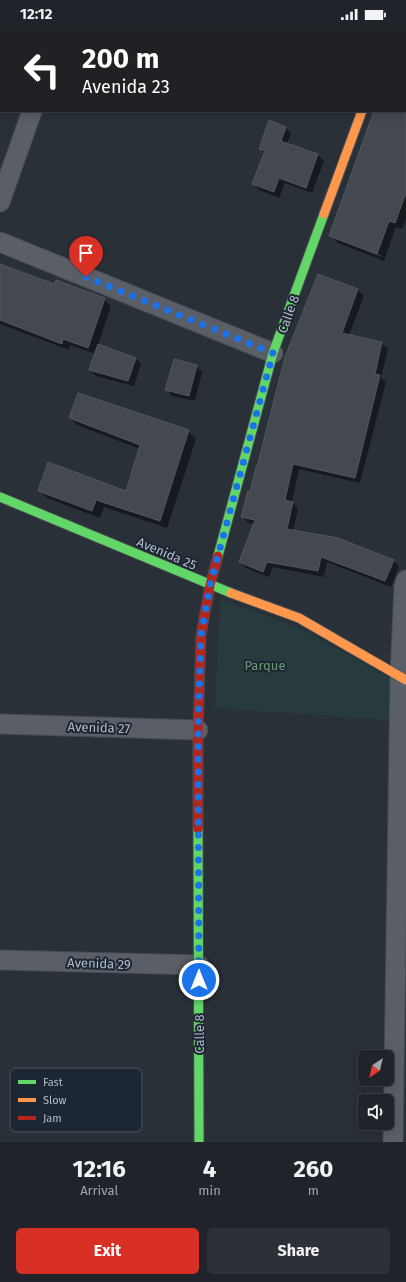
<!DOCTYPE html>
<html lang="en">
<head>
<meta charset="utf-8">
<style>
	body { margin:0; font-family:"Fira Sans",sans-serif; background:#2d3036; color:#f1f3f6; height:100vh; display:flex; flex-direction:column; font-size:15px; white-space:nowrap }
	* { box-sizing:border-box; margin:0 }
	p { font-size:13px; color:#a2a4a8 }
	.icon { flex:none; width:22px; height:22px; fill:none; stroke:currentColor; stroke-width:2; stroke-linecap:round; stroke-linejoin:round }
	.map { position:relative; height:1114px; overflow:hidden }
	.drawer { display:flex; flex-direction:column; background:#20242a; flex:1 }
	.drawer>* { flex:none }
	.top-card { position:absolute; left:0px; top:0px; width:406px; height:84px; box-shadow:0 2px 10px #0003,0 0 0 1px #3d4147; background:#202124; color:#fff; overflow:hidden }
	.needle { width:26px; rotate:215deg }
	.fabs { position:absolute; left:358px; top:1022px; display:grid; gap:8px }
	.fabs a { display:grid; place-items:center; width:36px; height:36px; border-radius:6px; background:#20242a; box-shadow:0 2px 10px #0003,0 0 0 1px #3d4147; font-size:20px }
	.pin { position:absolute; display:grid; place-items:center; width:34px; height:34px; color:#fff; margin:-41px -17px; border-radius:50% 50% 50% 0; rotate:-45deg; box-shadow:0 0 4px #0007 }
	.pin .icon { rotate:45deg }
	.me { position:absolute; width:44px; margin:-22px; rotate:0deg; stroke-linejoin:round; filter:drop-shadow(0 0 3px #0008) }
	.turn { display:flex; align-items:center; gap:14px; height:84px; padding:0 16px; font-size:18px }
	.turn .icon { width:52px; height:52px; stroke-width:2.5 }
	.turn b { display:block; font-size:28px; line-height:34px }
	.eta { display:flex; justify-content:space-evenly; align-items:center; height:68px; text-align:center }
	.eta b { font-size:24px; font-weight:700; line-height:28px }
	.cta { display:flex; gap:8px; margin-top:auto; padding:8px 16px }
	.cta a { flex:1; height:46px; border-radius:6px; background:#d93025; color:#fff; font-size:16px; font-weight:700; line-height:46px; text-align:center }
	.cta a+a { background:#2d3036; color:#f1f3f6 }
	.status { display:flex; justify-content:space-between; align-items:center; height:28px; padding:0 20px; background:#20242a; direction:ltr }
	.status svg { height:11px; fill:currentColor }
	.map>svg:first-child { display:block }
</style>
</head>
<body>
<div class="status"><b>12:12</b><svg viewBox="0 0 49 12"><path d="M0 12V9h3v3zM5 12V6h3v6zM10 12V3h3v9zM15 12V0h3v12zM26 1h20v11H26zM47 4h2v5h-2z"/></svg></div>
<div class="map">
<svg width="406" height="1114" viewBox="0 0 406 1114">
	<rect width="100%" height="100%" fill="#2a3038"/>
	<polygon fill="#273a3e" points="220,571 301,601 394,652 391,692 215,680"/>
	<g fill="#0007" fill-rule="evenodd">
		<polygon points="327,0 384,0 326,1"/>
		<path d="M405,71L406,191L402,201L396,199L384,233L338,215L331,208L375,83H405ZM338,210L382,227L381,229L338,212Z"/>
		<polygon points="286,100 291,105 287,116 318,127 324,133 312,165 285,155 279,170 259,162 254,156 265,125 260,121"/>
		<polygon points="0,237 55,257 104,271 111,278 98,317 136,331 141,336 134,358 96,348 90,342 96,326 70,317 69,322 0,296"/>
		<polygon points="358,262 364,268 349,307 381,315 388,321 381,350 386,354 360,455 299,441 292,474 298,481 293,503 393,532 399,538 391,559 327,534 324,549 273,539 269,549 246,540 240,534 255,496 248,495 243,489 258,440"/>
		<polygon points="196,338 202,344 195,373 172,368 167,362"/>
		<polygon points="70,390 188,403 196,411 167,500 104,479 100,490 47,470 39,463 126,464 140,421 77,397"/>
	</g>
	<g fill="#444950" stroke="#52575f">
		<polygon points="374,83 406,83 406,165 395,195 389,193 377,226 329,208"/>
		<polygon points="269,92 286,99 281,113 318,126 306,160 279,150 274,164 252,156 265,123 259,121"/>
		<polygon points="0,236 54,256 56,252 105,270 88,320 63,311 62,316 0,292"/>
		<polygon points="318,246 358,261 342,305 382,314 375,346 380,347 355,450 293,436 285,472 293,474 287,501 338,510 394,532 385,553 321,529 318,543 267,534 263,544 239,534 255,492 241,489 248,463 250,464 256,439 257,439 285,329"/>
		<polygon points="98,316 136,330 128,353 89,342"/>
		<polygon points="174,331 197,337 189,368 165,362"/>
		<polygon points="78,365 189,402 160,493 96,472 92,483 38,463 48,434 126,463 140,417 69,390"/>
	</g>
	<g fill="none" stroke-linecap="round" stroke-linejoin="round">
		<g stroke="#484c53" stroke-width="21">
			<g id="street">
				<polyline points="62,1 62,0"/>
				<polyline points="392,1 392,0"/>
				<polyline points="0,174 32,83"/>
				<polyline points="0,214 273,325"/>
				<polyline points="0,696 198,702"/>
				<polyline points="0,932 199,937"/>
				<polyline points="393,1114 400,649 404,559 406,552"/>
			</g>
		</g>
		<g stroke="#484c53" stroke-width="11">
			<g id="fast">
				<polyline points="0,469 231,565"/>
				<polyline points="218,528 273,325 324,186"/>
				<polyline points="198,801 199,1114"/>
			</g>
		</g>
		<g stroke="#484c53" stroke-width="11">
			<g id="slow">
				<polyline points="324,186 362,83"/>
				<polyline points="231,565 299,590 406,652"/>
			</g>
		</g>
		<g stroke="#484c53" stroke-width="11">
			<polyline id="jam" points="198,801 198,702 201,607 210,557 218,528"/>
		</g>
		<use href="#street" stroke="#5a5e66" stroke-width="19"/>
		<use href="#fast" stroke="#63d668" stroke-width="9"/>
		<use href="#slow" stroke="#ff974d" stroke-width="9"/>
		<use href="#jam" stroke="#b3261e" stroke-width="9"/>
	</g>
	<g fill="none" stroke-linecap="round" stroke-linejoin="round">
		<polyline stroke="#1a73e8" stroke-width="7" stroke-dasharray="0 12.6" points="86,249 273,325 210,557 201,607 198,702 199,952"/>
	</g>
	<g text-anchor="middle" stroke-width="4" stroke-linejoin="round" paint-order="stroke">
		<g font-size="13" fill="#b4bcc9" stroke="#1d2633">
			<text transform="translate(288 286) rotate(-70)" y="5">Calle 8</text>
			<text transform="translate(167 525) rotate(23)" y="5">Avenida 25</text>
			<text transform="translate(99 699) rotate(2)" y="5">Avenida 27</text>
			<text transform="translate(99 935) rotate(2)" y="5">Avenida 29</text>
			<text transform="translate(199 1006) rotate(-90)" y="5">Calle 8</text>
		</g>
		<g font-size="13" fill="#6b9a76" stroke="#1d2633">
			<text x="265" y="642">Parque</text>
		</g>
	</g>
	<rect x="10" y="1040" width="132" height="64" rx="6" fill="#1d2633" stroke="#4a5360" stroke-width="1"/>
	<rect x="18" y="1052" width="18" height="4" fill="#63d668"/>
	<rect x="18" y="1070" width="18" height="4" fill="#ff974d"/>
	<rect x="18" y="1088" width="18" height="4" fill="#b3261e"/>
	<g font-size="11" fill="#b4bcc9">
		<text x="43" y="1058">Fast</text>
		<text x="43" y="1076">Slow</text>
		<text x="43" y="1094">Jam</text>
	</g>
</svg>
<div class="fabs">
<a><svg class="needle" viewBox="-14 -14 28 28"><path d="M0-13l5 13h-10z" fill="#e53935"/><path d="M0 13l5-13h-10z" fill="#a2a4a8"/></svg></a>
<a><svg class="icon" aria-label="sound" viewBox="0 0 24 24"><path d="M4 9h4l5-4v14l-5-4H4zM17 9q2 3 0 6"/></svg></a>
</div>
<div class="pin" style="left:86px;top:249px;background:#d93025"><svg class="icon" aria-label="arrive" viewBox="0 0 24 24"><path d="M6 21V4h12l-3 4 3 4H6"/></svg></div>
<svg class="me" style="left:199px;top:952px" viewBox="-20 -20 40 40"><circle r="17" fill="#1a73e8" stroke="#fff" stroke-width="3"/><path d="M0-11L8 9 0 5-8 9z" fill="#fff"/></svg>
<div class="top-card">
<div class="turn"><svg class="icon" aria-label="left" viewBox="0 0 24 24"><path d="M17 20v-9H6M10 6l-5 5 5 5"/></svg><div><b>200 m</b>Avenida 23</div></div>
</div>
</div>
<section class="drawer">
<div class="eta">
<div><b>12:16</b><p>Arrival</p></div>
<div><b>4</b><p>min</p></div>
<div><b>260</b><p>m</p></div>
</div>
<div class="cta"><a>Exit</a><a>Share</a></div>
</section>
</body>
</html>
